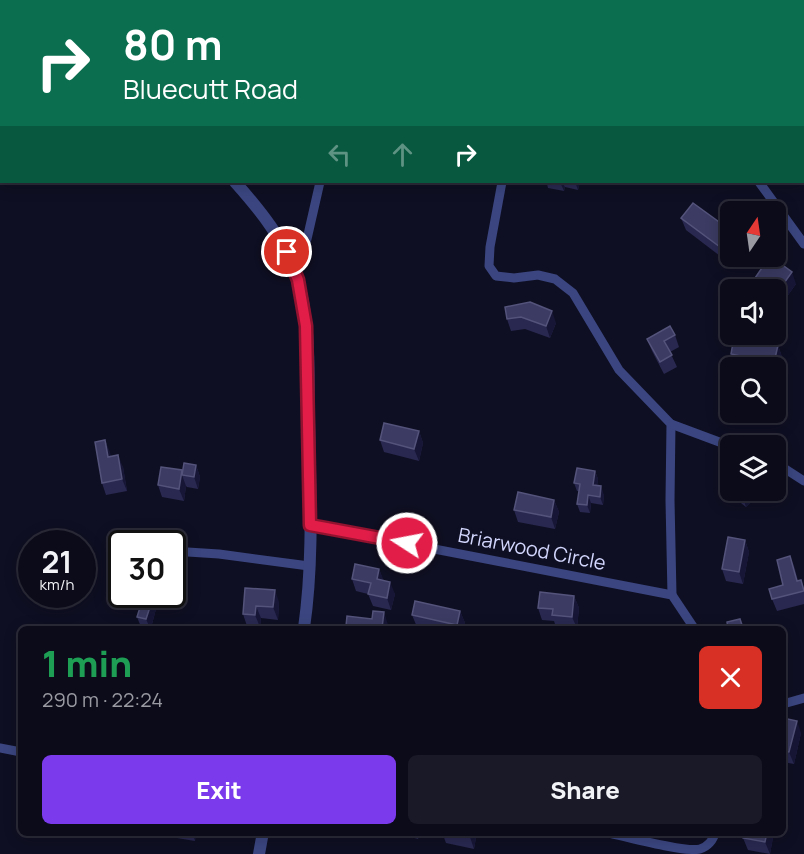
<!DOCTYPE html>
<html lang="en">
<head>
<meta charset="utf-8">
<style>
	body { margin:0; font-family:Manrope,sans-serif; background:#191927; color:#f1f3f6; height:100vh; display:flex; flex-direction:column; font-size:22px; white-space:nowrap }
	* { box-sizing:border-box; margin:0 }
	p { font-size:20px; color:#9a9ba2 }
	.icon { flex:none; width:33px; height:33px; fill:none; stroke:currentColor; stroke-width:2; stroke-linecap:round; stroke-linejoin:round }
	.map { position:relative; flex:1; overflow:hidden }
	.details { position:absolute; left:18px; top:626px; width:768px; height:210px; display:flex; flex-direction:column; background:#0b0b1a; border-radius:9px; box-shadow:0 3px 15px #0003,0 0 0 2px #2b2b39 }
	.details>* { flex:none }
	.top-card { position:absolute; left:0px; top:0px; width:804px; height:183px; box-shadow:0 3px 15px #0003,0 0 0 2px #2b2b39; background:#0b6e4f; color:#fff; overflow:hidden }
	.needle { width:39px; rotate:13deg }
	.fabs { position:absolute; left:720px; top:201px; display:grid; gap:12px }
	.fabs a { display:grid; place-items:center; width:66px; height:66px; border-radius:9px; background:#0b0b1a; box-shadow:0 3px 15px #0003,0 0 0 2px #2b2b39; font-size:30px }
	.speed { position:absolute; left:18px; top:530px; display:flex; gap:12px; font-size:30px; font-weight:700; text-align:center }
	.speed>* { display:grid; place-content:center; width:78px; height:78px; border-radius:50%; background:#0b0b1a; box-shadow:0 3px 15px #0003,0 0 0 2px #2b2b39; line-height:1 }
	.speed small { font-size:15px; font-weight:400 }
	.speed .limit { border:3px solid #111; border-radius:9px; background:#fff; color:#111 }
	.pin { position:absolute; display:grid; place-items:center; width:51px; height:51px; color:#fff; margin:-26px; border:3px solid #fff; border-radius:50%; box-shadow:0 2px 6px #0007 }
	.me { position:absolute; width:66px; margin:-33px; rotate:281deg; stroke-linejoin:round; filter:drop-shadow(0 0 4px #0008) }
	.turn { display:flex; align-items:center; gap:21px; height:126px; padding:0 24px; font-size:27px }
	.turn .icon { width:78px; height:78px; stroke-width:2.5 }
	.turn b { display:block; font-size:42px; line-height:51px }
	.lanes { display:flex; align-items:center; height:57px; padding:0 24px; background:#0003; justify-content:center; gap:30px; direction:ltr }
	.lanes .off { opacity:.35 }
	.round { display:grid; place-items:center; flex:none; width:63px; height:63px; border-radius:9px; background:#191927 }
	.overview { display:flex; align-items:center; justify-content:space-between; height:102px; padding:0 24px }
	h1 { font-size:36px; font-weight:800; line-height:45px; color:#1e9e55 }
	.action { display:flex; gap:12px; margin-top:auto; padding:12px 24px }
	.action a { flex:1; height:69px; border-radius:9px; background:#7c3aed; color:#fff; font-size:24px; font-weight:800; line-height:69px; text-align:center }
	.action a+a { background:#191927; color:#f1f3f6 }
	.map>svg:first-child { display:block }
</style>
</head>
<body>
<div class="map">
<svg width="804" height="854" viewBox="0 0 804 854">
	<rect width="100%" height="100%" fill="#0f0f23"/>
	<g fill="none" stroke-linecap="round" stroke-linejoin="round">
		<g stroke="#3b4680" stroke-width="9">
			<polyline points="155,2 156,0"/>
			<polyline points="358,2 358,0"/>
			<polyline points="549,2 550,0"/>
			<polyline points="502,182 490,247 489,266 496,276 514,278 538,275 555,279 573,293 619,370 671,424 670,500 672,595"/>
			<polyline points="759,182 804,244"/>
			<polyline points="293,267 307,239 320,182"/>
			<polyline points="671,424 730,446"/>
			<polyline points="776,463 804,481"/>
			<polyline points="310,525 672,595 694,628"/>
			<polyline points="172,551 219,554 309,566"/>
			<polyline points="783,704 804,698"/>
			<polyline points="0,748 21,752"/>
			<path d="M605,832C623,836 686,853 700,849C707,847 714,840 715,832"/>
		</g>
		<g stroke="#3b4680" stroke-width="12">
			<polyline points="74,0 75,2"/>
			<path d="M235,182C260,210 285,241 297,277C311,322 308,372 309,418C310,488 314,559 304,628"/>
			<polyline points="259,854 263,832"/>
		</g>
	</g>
	<g fill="#292850">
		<polygon points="802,120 804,121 804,141 802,141"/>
		<polygon points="802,145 804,147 804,182 802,183 801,182 802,182"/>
		<polygon points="544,182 580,182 578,190 565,187 564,191 548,188 547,184 545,184"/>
		<polygon points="681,218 730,230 730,250 724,259 686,230"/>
		<polygon points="755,278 796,284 781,305 776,301 776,290 759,290"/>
		<polygon points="505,307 556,323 550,338 525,329 511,331 507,319"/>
		<polygon points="675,335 679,347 670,352 677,367 664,374 652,351 647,339"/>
		<polygon points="742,345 778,345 782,357 778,375 776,374 776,368 744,368 735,366 731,354"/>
		<polygon points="419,431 423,443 419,461 384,452 380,440"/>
		<polygon points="105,440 111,457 123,467 127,491 106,495 102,483"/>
		<polygon points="196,465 200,477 198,489 187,487 186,486 184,501 162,497 158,485 182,470"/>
		<polygon points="730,470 730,490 749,490 747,493 751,502 746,507 727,492 723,479"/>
		<polygon points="595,471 598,479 597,486 604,495 603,505 591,503 590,513 580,512 577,504 579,491 577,491 574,483"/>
		<polygon points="554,500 559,512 555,529 518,522 514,510"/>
		<polygon points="745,540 749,552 743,584 726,581 722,569"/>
		<polygon points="790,556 798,581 801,580 804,588 804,604 777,611 772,599 783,585"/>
		<polygon points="379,569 383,580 395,594 391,610 373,606 368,594 356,591 352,579"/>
		<polygon points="245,588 279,602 278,620 261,618 260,627 247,626 243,614"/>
		<polygon points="133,594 163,594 159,609 156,609 151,628 141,627 137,617 141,604 136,602"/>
		<polygon points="574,596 579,608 577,628 556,627 554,621 542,620 538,608"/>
		<polygon points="460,611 465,623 464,628 425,628 417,627 412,615"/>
		<polygon points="783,718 801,733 794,764 783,762"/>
		<polygon points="164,832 196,832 195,841 165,836"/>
		<polygon points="394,832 420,832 418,839"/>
		<polygon points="442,832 477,832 474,849 446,843"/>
		<polygon points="774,832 770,854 748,850 743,838"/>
	</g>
	<g fill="#171636">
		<polygon points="238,0 251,0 252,2 236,2"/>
		<polygon points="560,182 562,182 565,187 564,191"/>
		<polygon points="575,182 580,182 578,190"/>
		<polygon points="730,232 730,250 724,259 720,247"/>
		<polygon points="792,272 796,284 781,305 777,293"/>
		<polygon points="552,311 556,323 550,338 546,326"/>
		<polygon points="778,345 782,357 778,375 774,363"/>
		<polygon points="419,431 423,443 419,461 414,449"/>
		<polygon points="105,440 110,452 113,469 108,457"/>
		<polygon points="118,455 123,467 127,491 122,479"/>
		<polygon points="196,465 200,477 198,489 194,477"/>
		<polygon points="182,470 182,475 186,486 184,501 179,489"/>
		<polygon points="595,471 598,479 596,493 593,485"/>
		<polygon points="601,486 604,495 603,505 600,497"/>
		<polygon points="742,490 749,490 747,493 751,502 746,507 742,495"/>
		<polygon points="588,495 591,503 590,513 587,505"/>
		<polygon points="554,500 559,512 555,529 551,517"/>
		<polygon points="745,540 749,552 743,584 739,572"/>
		<polygon points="790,556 795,568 801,593 797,581"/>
		<polygon points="379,569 384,581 377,579"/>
		<polygon points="390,582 395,594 391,610 387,598"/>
		<polygon points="275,590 279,602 278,620 273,607"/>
		<polygon points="157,594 163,594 164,595 159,609 155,599"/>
		<polygon points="574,596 579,608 577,628 572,617"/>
		<polygon points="153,598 156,609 151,628 150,628 146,619"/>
		<polygon points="256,606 261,618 260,627 255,615"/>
		<polygon points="460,611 465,623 464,628 459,628 457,625"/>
		<polygon points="384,612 389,628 382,628"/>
		<polygon points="797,721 801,733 794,764 789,752"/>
		<polygon points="192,832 196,832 195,841"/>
		<polygon points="471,832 477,832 474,849 470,837"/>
		<polygon points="767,832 774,832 770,854 765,842"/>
	</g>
	<g fill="#3b3b63" stroke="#53537b" stroke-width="1.5">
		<polygon points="191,0 203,0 204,2 189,2"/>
		<polygon points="221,0 238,0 236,2 222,2"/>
		<polygon points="290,0 311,0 312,2 289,2"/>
		<polygon points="472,0 484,0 484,2 471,2"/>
		<polygon points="589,0 608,0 609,2 589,2"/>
		<polygon points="704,0 719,0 720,2 705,2"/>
		<polygon points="803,119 804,131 802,132 802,120"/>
		<polygon points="802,145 804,147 804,175 802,172"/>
		<polygon points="693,203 730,230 730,232 720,247 681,218"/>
		<polygon points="770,256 792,272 777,293 776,292 776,290 772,290 755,278"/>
		<polygon points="530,302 552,311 546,326 521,317 507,319 505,307"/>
		<polygon points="670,326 675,335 664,341 672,355 660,362 647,339"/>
		<polygon points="743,338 778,345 774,363 731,354 733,343 742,345"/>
		<polygon points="384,423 419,431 414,449 380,440"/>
		<polygon points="105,440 108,457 118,455 122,479 102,483 95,442"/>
		<polygon points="184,463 196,465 194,477 182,475"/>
		<polygon points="161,467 182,470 179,489 158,485"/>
		<polygon points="577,468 595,471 593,485 601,486 600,497 588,495 587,505 577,504 580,484 574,483"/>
		<polygon points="730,470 730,486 723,479"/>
		<polygon points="736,490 746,490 742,495"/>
		<polygon points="518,492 554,500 551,517 514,510"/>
		<polygon points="728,537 745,540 739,572 722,569"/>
		<polygon points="790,556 797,581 801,580 804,591 772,599 769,589 783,585 777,560"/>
		<polygon points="355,564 379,569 377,579 390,582 387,598 368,594 371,583 352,579"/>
		<polygon points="245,588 275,590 273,607 256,606 255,615 243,614"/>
		<polygon points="540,592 574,596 572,617 552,615 553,609 538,608"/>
		<polygon points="141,594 157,594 155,599 153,598 146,619 137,617 144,595"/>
		<polygon points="415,601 460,611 457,625 412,615"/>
		<polygon points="373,611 384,612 382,628 336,628 337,625 346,626 347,616 372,619"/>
		<polygon points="740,619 743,628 728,628 727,622"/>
		<polygon points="783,718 797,721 789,752 783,751"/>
		<polygon points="448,832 471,832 470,837"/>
		<polygon points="744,832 767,832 765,842 743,838"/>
	</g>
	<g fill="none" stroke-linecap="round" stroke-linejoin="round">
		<g stroke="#92132f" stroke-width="15">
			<polyline id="route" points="287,252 298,280 306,326 310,525 407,543"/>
		</g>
		<use href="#route" stroke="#e11d48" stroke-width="10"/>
	</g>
	<g text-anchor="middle" stroke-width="6" stroke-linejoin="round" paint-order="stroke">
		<g font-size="20" fill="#d2d6fd" stroke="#0f0f23">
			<text transform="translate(532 549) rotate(11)" y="7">Briarwood Circle</text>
		</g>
	</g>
</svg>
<div class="fabs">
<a><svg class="needle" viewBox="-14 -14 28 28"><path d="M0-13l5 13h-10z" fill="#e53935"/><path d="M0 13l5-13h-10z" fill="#9a9ba2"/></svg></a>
<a><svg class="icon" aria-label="sound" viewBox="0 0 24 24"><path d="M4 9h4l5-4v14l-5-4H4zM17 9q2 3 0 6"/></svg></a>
<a><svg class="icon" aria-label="search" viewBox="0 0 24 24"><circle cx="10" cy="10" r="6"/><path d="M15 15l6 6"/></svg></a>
<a><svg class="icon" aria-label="layers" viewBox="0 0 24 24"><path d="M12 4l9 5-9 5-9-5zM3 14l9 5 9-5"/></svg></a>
</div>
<div class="speed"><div>21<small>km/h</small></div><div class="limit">30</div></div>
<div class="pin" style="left:287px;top:252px;background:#d93025"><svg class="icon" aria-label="arrive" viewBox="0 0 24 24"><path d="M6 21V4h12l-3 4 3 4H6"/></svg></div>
<svg class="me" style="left:407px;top:543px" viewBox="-20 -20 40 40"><circle r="17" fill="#e11d48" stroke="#fff" stroke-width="3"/><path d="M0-11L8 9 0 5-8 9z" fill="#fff"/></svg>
<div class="top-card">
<div class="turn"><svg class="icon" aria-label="right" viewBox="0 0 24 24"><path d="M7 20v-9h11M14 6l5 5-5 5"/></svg><div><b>80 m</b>Bluecutt Road</div></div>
<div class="lanes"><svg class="icon off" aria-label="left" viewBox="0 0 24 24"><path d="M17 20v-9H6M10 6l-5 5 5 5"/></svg><svg class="icon off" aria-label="ahead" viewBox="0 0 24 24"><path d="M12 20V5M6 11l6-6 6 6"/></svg><svg class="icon" aria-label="right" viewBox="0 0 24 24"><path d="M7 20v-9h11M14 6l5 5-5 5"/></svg></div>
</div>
<section class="details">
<div class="overview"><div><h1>1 min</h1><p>290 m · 22:24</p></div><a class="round" style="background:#d93025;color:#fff"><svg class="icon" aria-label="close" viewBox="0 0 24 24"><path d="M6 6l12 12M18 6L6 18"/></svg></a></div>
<div class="action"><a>Exit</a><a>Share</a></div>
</section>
</div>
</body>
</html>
